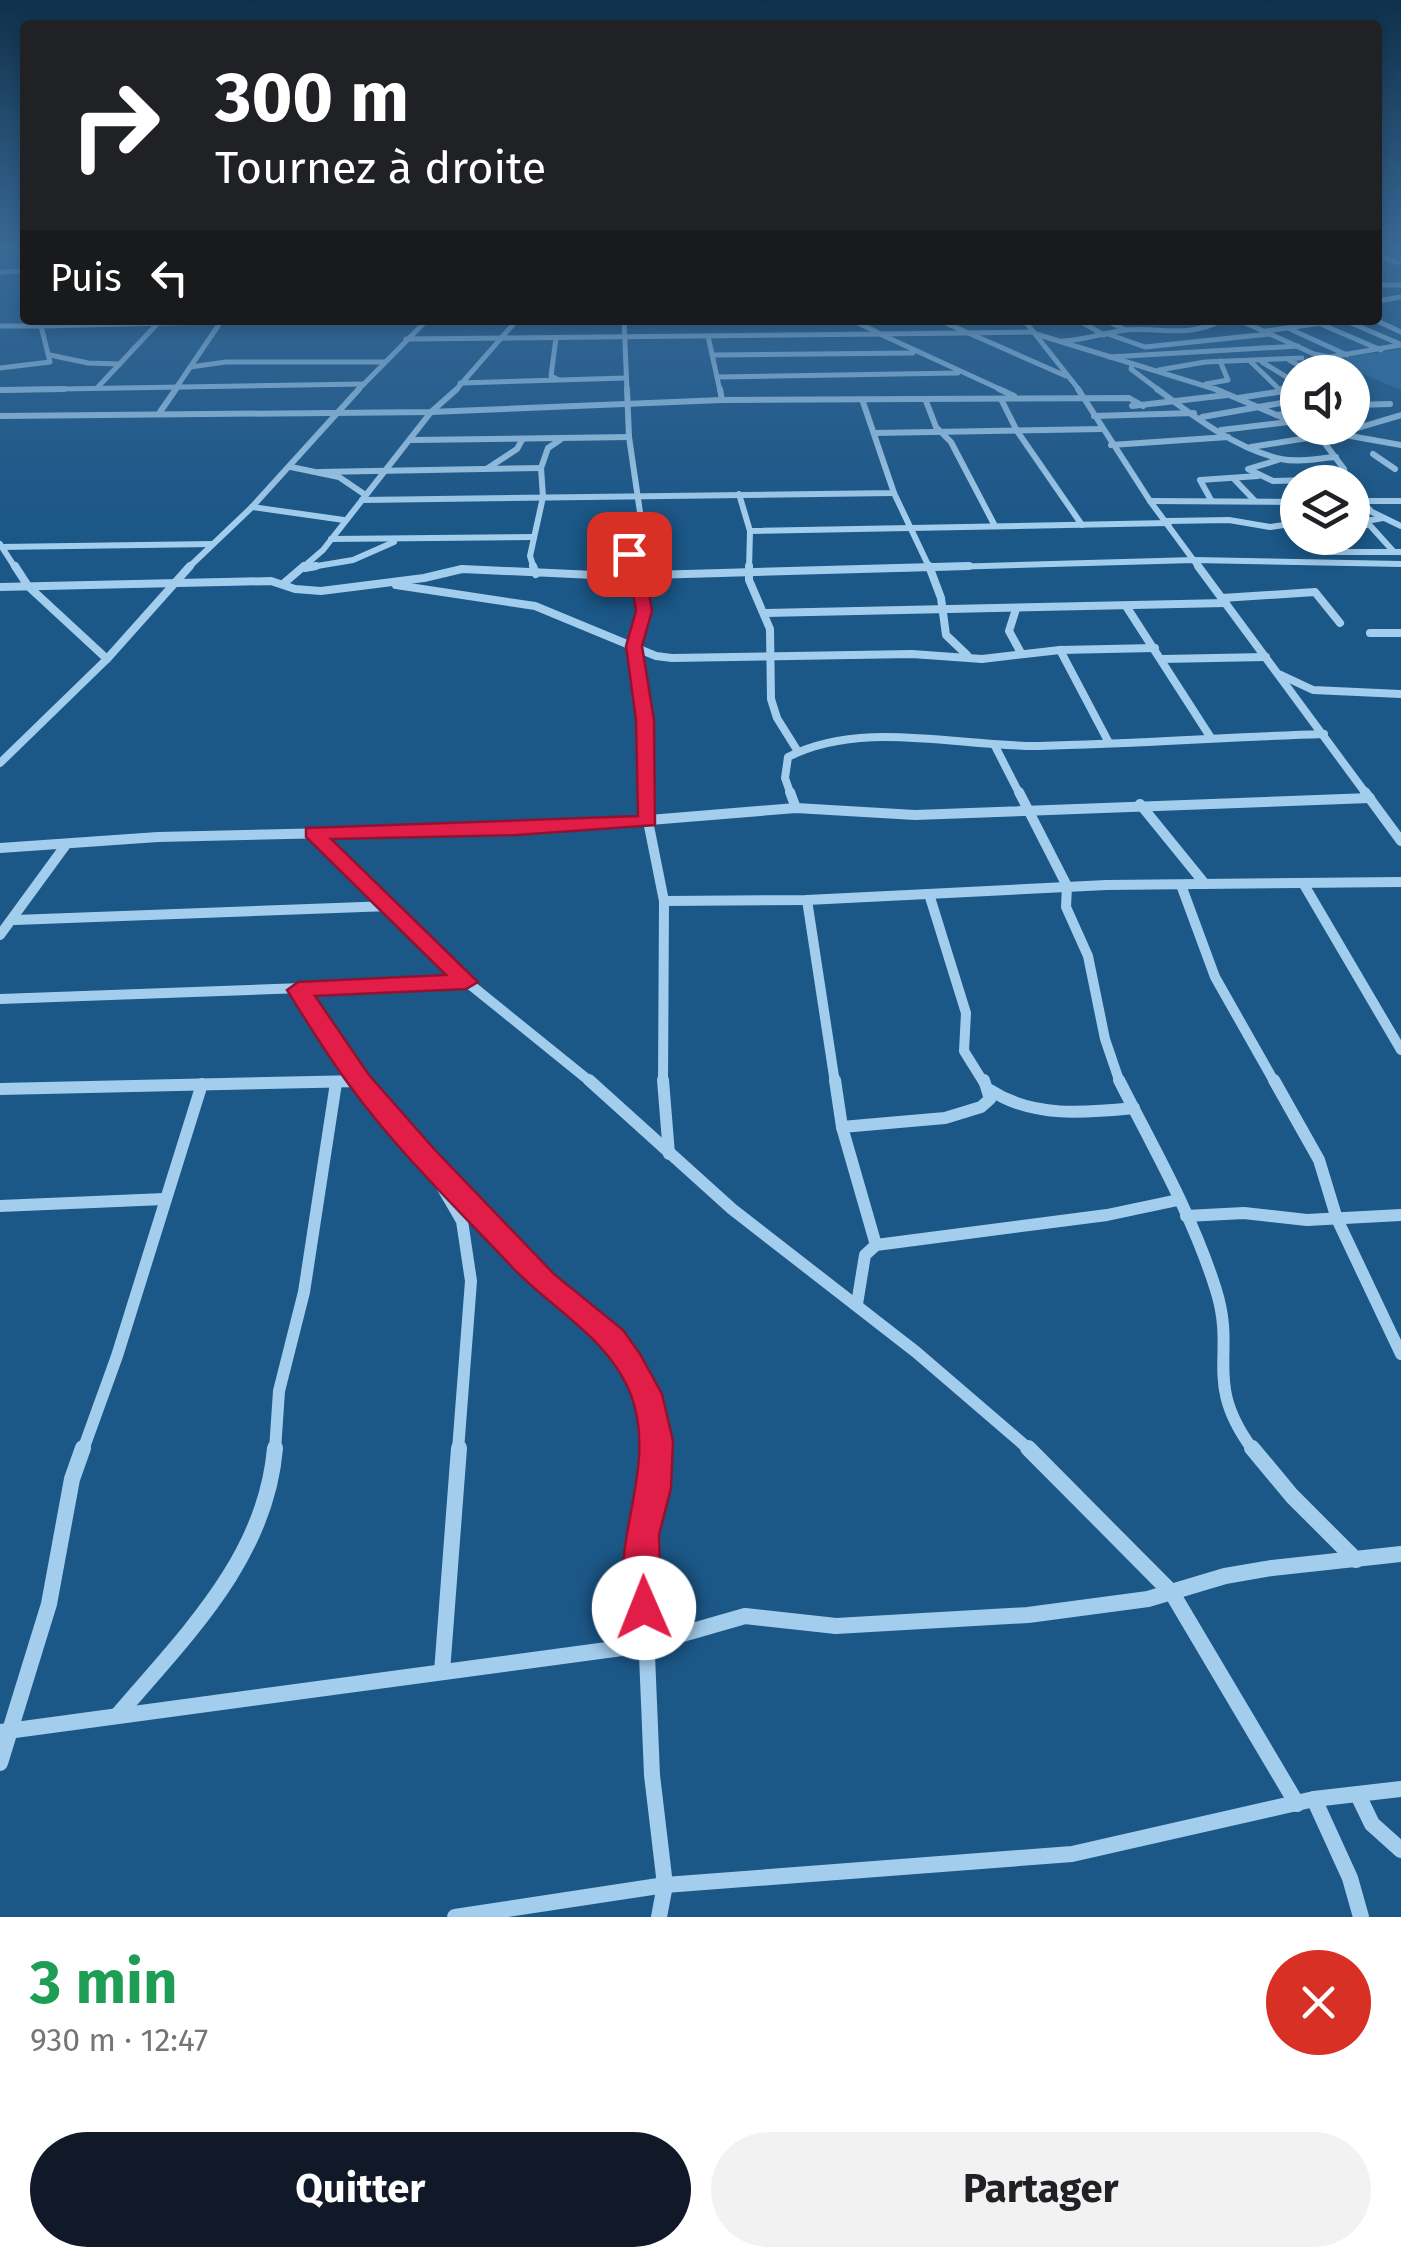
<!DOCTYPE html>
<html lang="fr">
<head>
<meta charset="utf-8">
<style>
	body { margin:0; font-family:"Fira Sans",sans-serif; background:#f2f2f2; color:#202124; height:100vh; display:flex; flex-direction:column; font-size:38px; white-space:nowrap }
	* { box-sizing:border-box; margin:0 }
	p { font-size:32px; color:#757577 }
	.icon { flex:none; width:55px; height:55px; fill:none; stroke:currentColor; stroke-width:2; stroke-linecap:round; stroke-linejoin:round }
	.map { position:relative; height:1917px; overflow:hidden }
	.panel { display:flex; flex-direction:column; background:#fff; flex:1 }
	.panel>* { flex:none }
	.hud { position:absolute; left:20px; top:20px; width:1362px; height:305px; border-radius:10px; box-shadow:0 5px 15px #0003; background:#202124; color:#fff; overflow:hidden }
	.fabs { position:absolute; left:1280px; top:355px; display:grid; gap:20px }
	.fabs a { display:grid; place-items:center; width:90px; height:90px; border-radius:50%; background:#fff; box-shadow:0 5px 15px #0003; font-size:50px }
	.pin { position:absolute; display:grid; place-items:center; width:85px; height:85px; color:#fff; margin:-42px; border-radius:20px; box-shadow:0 5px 15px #0006 }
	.me { position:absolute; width:110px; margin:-55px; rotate:359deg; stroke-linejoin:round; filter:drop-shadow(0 0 8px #0008) }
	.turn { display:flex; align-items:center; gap:35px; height:210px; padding:0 30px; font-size:45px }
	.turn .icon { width:130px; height:130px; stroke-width:2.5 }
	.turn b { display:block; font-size:70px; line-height:85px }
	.then { display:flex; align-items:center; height:95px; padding:0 30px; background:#0003; gap:20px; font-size:38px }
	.round { display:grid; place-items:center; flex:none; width:105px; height:105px; border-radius:52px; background:#f2f2f2 }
	.overview { display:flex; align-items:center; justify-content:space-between; height:170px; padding:0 30px }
	h1 { font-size:60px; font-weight:700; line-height:75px; color:#1e9e55 }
	.cta { display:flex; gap:20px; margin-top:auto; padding:20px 30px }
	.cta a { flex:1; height:115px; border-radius:60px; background:#111827; color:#fff; font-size:40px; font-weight:700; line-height:115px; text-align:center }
	.cta a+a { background:#f2f2f2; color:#202124 }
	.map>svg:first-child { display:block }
</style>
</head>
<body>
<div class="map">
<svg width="1401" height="1917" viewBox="0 0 1401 1917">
	<rect width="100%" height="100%" fill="#1b5787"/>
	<polygon fill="#2b70a4" points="1401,349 1401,390 1330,360"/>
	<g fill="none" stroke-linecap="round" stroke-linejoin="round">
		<g stroke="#a3cdec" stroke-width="5">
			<polyline points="1378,256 1401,263"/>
			<polyline points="0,272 25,271"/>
			<polyline points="1378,285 1401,285"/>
			<polyline points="1378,301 1401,297"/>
			<polyline points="624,320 627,391"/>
			<polyline points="851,320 877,332"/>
			<polyline points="939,320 1066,376"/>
			<polyline points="1024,320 1080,391"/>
			<polyline points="1078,320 1104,335"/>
			<polyline points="1106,320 1125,330"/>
			<polyline points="1239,320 1314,354 1330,357 1401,345"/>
			<polyline points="1344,320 1400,344"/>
			<polyline points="1375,320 1401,332"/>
			<polyline points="1323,325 1381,350"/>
			<polyline points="0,326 41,326 40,321"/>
			<polyline points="1290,329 1347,355"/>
			<polyline points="1266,331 1342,320"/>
			<polyline points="1036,334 1221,391"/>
			<polyline points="1108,334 1145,347 1269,334"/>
			<polyline points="708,336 720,391"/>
			<polyline points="556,338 551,376 557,379"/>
			<polyline points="406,339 880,334"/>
			<path d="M1063,341C1085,340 1099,334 1119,331C1156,325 1186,340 1222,320"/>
			<polyline points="50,355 88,363 120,364"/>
			<polyline points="713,355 913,353"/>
			<polyline points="1109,357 1298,346"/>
			<polyline points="1289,360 1311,372"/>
			<polyline points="1251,362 1281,391"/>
			<polyline points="1262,362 1298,384"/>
			<polyline points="1132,365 1131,369 1160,391"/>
			<polyline points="190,367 226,362 384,362"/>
			<polyline points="0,368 50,362 41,326 303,320"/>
			<polyline points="1159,370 1205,362 1302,358"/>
			<polyline points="717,377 958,373"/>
			<polyline points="460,383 626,378"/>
			<polyline points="1206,384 1228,380 1220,361"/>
			<polyline points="97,388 158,323"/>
			<polyline points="0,390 364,384"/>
			<polyline points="174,391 222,320"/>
			<polyline points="357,391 427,320"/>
			<polyline points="455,391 517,320"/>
			<polyline points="1004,391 880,334 1034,332"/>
		</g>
		<g stroke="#a3cdec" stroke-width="6">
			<polyline points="627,389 629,437 641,519 628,569"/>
			<polyline points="720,389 722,400"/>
			<polyline points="999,389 1014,396"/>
			<polyline points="1078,389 1150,501 1200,569"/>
			<path d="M1157,389C1193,416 1236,449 1281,459C1299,463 1318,458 1336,457"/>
			<polyline points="1215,389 1298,424"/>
			<polyline points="0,390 64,389"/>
			<polyline points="1238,398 1284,391 1282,389"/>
			<polyline points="1001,399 1017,431 1082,525"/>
			<polyline points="926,401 936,427 951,442 995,526"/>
			<polyline points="1352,405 1390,404"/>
			<polyline points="1132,406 1227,395"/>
			<polyline points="160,412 176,389"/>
			<polyline points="1277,415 1298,412"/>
			<polyline points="0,416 431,412 722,400 1129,398 1143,406"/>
			<polyline points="1094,416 1194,413"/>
			<polyline points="1202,417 1298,400"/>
			<polyline points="1306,428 1401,445"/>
			<polyline points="1221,430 1289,422"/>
			<polyline points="1344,432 1401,415"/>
			<polyline points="874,433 1101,429"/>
			<polyline points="1317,433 1344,469 1347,482"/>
			<polyline points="412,440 629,437"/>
			<polyline points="1111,445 1228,437"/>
			<polyline points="1251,447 1320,436"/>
			<polyline points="1373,454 1395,469"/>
			<polyline points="1278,460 1248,469 1273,481 1346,479"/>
			<polyline points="291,467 339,477 364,494"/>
			<polyline points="488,468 517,449 522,440"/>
			<polyline points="319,472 541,468"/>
			<polyline points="1234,479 1255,501"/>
			<polyline points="1352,492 1372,512 1401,526"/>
			<polyline points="894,493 930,569"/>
			<polyline points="739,494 750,531 749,569"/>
			<polyline points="362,500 894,493 863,402"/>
			<polyline points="1211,500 1200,480 1258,476"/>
			<polyline points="1150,501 1298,502"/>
			<polyline points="1357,501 1401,501"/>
			<polyline points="252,507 344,520"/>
			<polyline points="1383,518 1366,521 1394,552"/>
			<polyline points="1167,521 1229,520 1270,527 1298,523"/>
			<polyline points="1352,525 1368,525"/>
			<polyline points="750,531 1169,523"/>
			<polyline points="331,539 534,537"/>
			<polyline points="0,544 16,569"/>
			<polyline points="0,547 213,544"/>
			<polyline points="1325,552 1401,552"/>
			<polyline points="305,568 353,560 394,542"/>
			<polyline points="187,569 252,507 359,389"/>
			<polyline points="301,569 323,550 431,412 457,389"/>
			<polyline points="534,569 530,556 543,497 541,468 548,448 560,440"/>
			<polyline points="879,569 1194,560 1401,564"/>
		</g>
		<g stroke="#a3cdec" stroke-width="8">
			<polyline points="15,566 28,586 107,659"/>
			<polyline points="533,566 536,574"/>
			<polyline points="749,566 749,580 770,629 771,699 777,718 797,750"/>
			<polyline points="929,566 941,598 946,635 967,655"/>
			<polyline points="1198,566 1367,795"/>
			<polyline points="305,568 316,566"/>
			<polyline points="639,575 644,611 634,646 645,720 647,795"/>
			<polyline points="627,576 628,566"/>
			<polyline points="283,584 304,566"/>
			<polyline points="396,585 535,606 656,656 672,658 912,654 982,659 1060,650 1155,648"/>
			<polyline points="0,587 271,581 295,589 321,591 424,578 462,569 616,576 969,566"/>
			<polyline points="1222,598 1315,592 1340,623"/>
			<polyline points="1126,606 1211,738"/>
			<polyline points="1016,609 1009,631 1021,653"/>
			<polyline points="765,613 1226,603"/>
			<polyline points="1370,633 1401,633"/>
			<polyline points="1060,650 1108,741"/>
			<polyline points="1162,659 1266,657"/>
			<polyline points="1281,675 1313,690 1401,694"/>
			<polyline points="995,746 1020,795"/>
			<polyline points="0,763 107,659 190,566"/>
			<path d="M791,795L785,778L788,757C863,719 958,747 1039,746C1134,744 1229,737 1324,734"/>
		</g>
		<g stroke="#a3cdec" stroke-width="10">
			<polyline points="647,792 648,821 664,901 663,1083"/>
			<polyline points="790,792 796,808"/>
			<polyline points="1019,792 1067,886 1066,907 1088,956 1105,1039 1120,1083"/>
			<polyline points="1365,792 1401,841"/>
			<polyline points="1140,804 1205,884"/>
			<polyline points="313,833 467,982 592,1083"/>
			<polyline points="0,848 158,837 552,828 796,808 915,815 1370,798"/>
			<polyline points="1303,883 1401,1050"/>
			<polyline points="1181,885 1215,977 1275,1083"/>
			<polyline points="929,894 966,1013 964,1051 984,1083"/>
			<polyline points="807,900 835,1083"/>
			<polyline points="664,901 807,900 1106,885 1401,882"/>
			<polyline points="15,920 390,906"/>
			<polyline points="0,935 65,846"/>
			<polyline points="298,990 362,1083"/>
			<polyline points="0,999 467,982"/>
			<polyline points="278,1083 360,1081"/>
		</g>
		<g stroke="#a3cdec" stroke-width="12">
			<polyline points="360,1080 425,1157 544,1282 613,1338 646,1394 657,1450"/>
			<polyline points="589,1080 732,1209 916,1352 1030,1450"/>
			<polyline points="663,1080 669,1154"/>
			<polyline points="835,1080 842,1127 876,1245"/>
			<path d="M1119,1080C1154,1149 1193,1216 1216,1290C1237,1356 1202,1381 1253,1450"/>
			<polyline points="1274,1080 1319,1160 1337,1219 1401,1354"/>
			<polyline points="0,1089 360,1081"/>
			<path d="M990,1090C1033,1118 1085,1113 1134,1108"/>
			<polyline points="842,1127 945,1118 981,1107 990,1099 984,1080"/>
			<polyline points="433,1171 462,1221 471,1281 458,1450"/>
			<polyline points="0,1206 164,1199"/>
			<polyline points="1186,1216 1244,1213 1307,1220 1401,1215"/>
			<polyline points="857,1304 865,1255 876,1245 1107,1215 1178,1200"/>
			<polyline points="83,1450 117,1356 202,1084"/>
			<polyline points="275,1450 279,1391 304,1292 336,1083"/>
		</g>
		<g stroke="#a3cdec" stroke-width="16">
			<polyline points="657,1448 655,1488 642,1535 652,1775 665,1885 659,1917"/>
			<polyline points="1028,1448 1172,1593 1297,1804"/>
			<polyline points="1252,1448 1292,1496 1356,1560"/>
			<polyline points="442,1672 459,1448"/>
			<path d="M117,1716C185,1636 266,1558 275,1448"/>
			<polyline points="0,1732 644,1645 745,1616 836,1626 1028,1615 1148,1599 1225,1576 1272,1568 1401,1554"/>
			<polyline points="0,1763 49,1604 72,1479 83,1448"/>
			<polyline points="1358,1795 1372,1824 1401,1850"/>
			<polyline points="1314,1799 1350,1878 1361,1917"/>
			<polyline points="455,1917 665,1885 1072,1854 1314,1799 1401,1789"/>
		</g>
	</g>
	<linearGradient id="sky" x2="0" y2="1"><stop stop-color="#0f304a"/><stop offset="0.48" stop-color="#396996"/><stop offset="1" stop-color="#396996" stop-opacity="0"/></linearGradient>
	<rect width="1401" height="520" fill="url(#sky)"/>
	<path fill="#e11d48" stroke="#92132f" stroke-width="2.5" d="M629,549L637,554L635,571L646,575L652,611L642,646L654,720L655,825L517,835L331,839L478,982L466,989L315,996L369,1075L435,1150L554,1274L623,1330L640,1354L662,1394L673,1441L671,1488L659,1535L661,1608L656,1620L644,1625L631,1620C602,1553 660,1473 631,1395C610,1339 552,1309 513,1268C458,1209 397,1151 350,1086C327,1055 307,1022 287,990L298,982L446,975L306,837V828L638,816L636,720L626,646L636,611L631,580L619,576L621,554Z"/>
</svg>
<div class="fabs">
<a><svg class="icon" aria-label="sound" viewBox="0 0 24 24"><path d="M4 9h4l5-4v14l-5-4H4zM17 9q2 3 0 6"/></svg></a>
<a><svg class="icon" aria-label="layers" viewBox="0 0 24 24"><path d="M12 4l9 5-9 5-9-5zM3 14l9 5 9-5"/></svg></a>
</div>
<div class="pin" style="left:629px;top:554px;background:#d93025"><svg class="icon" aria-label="arrive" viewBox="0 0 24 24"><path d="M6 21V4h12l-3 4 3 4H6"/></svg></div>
<svg class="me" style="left:644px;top:1608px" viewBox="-20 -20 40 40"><circle r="19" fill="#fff"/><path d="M0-13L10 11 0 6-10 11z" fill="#e11d48"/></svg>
<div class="hud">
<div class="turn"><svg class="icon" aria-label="right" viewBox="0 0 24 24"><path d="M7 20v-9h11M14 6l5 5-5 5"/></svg><div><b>300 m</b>Tournez à droite</div></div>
<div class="then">Puis<svg class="icon" aria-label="left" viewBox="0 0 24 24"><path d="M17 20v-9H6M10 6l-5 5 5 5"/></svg></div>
</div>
</div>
<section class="panel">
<div class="overview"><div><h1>3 min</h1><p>930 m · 12:47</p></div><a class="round" style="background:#d93025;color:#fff"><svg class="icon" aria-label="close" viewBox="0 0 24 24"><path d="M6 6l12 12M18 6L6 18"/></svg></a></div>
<div class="cta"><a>Quitter</a><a>Partager</a></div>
</section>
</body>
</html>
